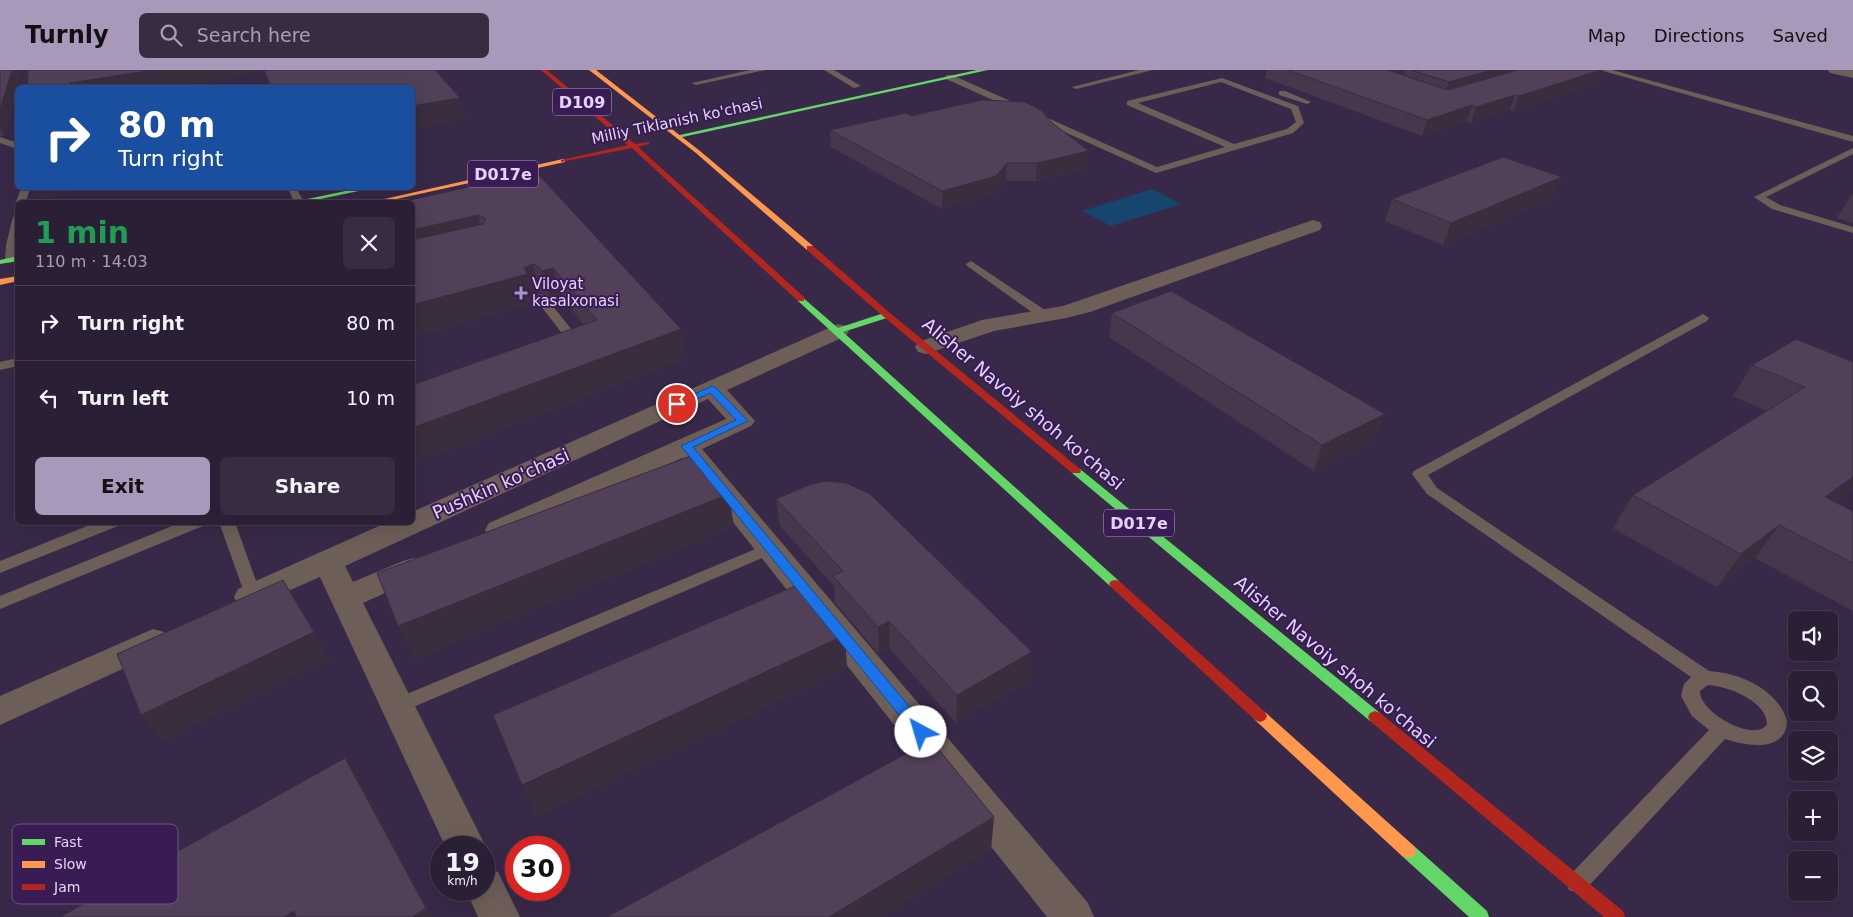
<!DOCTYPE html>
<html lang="en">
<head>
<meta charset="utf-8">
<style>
	body { margin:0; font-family:"DejaVu Sans",sans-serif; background:#372c42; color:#f1f3f6; height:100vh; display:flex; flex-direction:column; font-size:19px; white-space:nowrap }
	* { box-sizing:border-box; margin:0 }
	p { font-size:16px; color:#a6a2ad }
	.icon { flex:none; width:28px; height:28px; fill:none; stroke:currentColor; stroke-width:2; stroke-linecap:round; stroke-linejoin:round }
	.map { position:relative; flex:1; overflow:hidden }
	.sheet { position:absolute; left:15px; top:130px; width:400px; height:325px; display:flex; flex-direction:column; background:#2b1f36; border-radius:8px; box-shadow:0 5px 20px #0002,0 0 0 1px #473d51 }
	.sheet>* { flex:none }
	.hud { position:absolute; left:15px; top:15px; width:400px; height:105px; border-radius:8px; box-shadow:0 5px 20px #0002,0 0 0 1px #473d51; background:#1a4fa0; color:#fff; overflow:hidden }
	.buttons { position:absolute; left:1788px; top:541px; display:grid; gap:10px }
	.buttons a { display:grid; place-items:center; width:50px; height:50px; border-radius:8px; background:#2b1f36; box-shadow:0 5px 20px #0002,0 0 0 1px #473d51; font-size:25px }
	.speed { position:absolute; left:430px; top:766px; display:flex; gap:10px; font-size:25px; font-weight:700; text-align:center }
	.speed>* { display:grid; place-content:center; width:65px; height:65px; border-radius:50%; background:#2b1f36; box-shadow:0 5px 20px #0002,0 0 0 1px #473d51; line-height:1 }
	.speed small { font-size:12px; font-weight:400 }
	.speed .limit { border:8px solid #d22; background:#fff; color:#111 }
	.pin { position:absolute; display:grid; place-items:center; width:42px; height:42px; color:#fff; margin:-21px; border:2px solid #fff; border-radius:50%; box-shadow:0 1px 5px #0007 }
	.me { position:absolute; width:55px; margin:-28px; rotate:321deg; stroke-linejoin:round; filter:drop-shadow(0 0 4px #0008) }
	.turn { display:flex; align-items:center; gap:18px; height:105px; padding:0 20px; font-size:22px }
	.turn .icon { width:65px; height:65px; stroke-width:2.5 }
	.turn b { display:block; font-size:35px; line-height:42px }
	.round { display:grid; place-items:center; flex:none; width:52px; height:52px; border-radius:8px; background:#372c42 }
	.head { display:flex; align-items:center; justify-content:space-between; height:85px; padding:0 20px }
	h1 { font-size:30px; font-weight:800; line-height:38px; color:#1e9e55 }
	.cta { display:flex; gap:10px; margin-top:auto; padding:10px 20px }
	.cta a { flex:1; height:58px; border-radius:8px; background:#a898ba; color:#111; font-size:20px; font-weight:800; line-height:58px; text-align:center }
	.cta a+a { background:#372c42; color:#f1f3f6 }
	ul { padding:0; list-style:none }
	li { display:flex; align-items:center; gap:15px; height:75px; padding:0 20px; border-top:1px solid #473d51 }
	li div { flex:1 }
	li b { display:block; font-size:19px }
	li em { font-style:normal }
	header { display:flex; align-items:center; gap:30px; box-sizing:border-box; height:70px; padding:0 25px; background:#a898ba; color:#111 }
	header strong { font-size:24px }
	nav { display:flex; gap:28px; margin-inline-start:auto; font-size:18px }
	.search { width:350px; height:45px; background:#372c42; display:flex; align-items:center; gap:12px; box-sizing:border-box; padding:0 18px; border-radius:8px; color:#a6a2ad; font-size:19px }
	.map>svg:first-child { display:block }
</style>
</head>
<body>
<header>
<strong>Turnly</strong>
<div class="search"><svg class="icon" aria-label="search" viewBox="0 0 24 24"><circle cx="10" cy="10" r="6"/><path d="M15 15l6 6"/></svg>Search here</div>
<nav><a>Map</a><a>Directions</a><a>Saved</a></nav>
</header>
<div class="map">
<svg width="1853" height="847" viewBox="0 0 1853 847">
	<rect width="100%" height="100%" fill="#392948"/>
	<polygon fill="#16466d" points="1152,119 1181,134 1111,156 1082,141"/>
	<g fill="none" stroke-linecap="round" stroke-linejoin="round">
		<g fill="#6d5f57" fill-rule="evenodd">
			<polygon points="750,0 765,0 696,15 692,13"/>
			<polygon points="824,0 834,0 861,16 854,18"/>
			<polygon points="1139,0 1153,0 1076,19 1072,17"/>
			<polygon points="1600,0 1612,0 1853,66 1853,72"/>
			<path d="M946,5H952L1157,97L1225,77L1127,35V31L1222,8L1298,36L1304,53L1293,63L1156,103L946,9ZM1221,12L1291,39L1296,52L1287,59L1234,74L1138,33Z"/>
			<polygon points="1279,21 1285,21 1311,32 1307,34 1279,25"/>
			<polygon points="0,67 18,73 18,79 0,73"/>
			<polygon points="1853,78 1853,84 1766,127 1780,135 1853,157 1853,163 1772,139 1754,127"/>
			<polygon points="21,118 30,118 26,132 18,132 18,134 16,132"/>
			<polygon points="288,118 296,118 304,132 294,132"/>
			<polygon points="18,144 15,190 10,193 5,190 6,175 13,147"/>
			<polygon points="971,191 1048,242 1050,245 1048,248 1040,248 967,196 966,194"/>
			<polygon points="540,224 544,225 583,274 585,277 583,280 575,280 534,227"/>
			<path d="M1703,244L1709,248L1707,251L1428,405L1437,418L1709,601C1737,603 1767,615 1782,639C1784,643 1787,649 1787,653C1784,684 1743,675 1725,669L1585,820L1577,823L1569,820L1566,813L1569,806L1709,660L1692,646L1681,626L1684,614L1691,607L1427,424L1412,404L1414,401ZM1708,615C1727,616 1768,631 1767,655C1765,656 1763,659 1761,659C1743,666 1699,640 1700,621Z"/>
			<polygon points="18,288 18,296 0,300 0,292"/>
			<polygon points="97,452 120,452 118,456 0,503 0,491"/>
			<polygon points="182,452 205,452 203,456 0,539 0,526"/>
			<polygon points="219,452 235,452 261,525 259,529 253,531 247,529 245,525"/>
			<polygon points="770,473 776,474 778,478 776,482 404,641 397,644 390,641 388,636 390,631"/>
		</g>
		<g fill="#6d5f57" fill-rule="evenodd">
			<polygon points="1828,0 1853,0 1853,8 1830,3"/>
			<polygon points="1313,150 1320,152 1322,156 1320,160 1090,242 1066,248 994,261 926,284 918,282 915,277 918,272 982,250 1063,236"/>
			<polygon points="838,254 846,256 849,261 846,266 727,320 755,351 751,356 702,379 1088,833 1094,847 1047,847 682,388 509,467 499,470 489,467 485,460 489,453 726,349 708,329 345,496 353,512 403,491 414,488 425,491 429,498 425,505 363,533 480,765 486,778 484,782 484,778 446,778 320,507 249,538 238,535 234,527 238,519 388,452 412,452 412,442"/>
			<polygon points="153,559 164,562 169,571 164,580 0,655 0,626"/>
			<polygon points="484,796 498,802 520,847 478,847 466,820 484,820"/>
		</g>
		<g fill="#63d668" fill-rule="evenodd">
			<polygon points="977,0 988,0 678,68 675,66"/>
			<polygon points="360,118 373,118 306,132 293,132"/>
			<polygon points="18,186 18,191 0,194 0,190"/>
			<polygon points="801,226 838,258 884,243 890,243 890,247 843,262 1119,511 1121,514 1119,517 1111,517 798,231 798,227"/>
			<polygon points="1076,398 1080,399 1380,643 1382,647 1380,651 1375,653 1370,651 1072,403 1071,401"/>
			<polygon points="1408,774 1414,776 1487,841 1489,847 1469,847 1402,786 1400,781 1402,776"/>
		</g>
		<g fill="#ff974d" fill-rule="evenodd">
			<polygon points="589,0 596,0 700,81 813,176 813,180 807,180 696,83"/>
			<polygon points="563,89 565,90 565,92 383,132 371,132"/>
			<polygon points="18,206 18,211 0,215 0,209"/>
			<polygon points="1260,640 1265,642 1414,776 1416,781 1414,786 1408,788 1402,786 1255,650 1253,646 1255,642"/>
		</g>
		<g fill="#b3261e" fill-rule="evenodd">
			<polygon points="541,0 547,0 635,74 649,72 649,74 638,77 804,227 804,231 798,231 632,78 561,92 561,90 628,75"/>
			<polygon points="807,176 813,176 890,243 1080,399 1081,401 1080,403 1072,403 884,247 807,180"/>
			<polygon points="1115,510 1119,511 1265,642 1267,646 1265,650 1260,652 1255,650 1111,517 1109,514 1111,511"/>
			<polygon points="1375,641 1380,643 1623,841 1625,847 1604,847 1370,651 1368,647 1370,643"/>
		</g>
	</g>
	<g fill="#46374c">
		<polygon points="0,0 18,18 4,66 0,66"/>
		<polygon points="263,0 435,0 466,49 412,18 271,18"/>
		<polygon points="1267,0 1603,0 1597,14 1513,41 1510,40 1471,53 1467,51 1422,66 1265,8"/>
		<polygon points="911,46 1087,99 1036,111 1006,111 995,124 942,139 831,77 830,60"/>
		<polygon points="536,102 681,259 687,288 412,394 412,315 584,255 561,226 550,229 545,224 540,222 534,226 536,233 412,267 412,132"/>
		<polygon points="1853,123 1853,153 1837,148"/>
		<polygon points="1392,129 1553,129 1443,175 1385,151"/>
		<polygon points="1112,243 1375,370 1314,401 1109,267"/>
		<polygon points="1796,269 1837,433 1853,441 1853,541 1755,488 1717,517 1613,458 1633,425 1767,341 1733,326 1752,295"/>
		<polygon points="776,429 1030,610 956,653 890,579 879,584 835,533 834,516 780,456"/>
	</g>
	<g fill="#392d3e">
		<polygon points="12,0 23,0 4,66 0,59 0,40"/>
		<polygon points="153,0 258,0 259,3 172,18 70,18 70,13"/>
		<polygon points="1390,0 1405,0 1404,5 1388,8"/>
		<polygon points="1491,0 1523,0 1444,27 1449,12"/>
		<polygon points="1601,0 1603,0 1597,14 1513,41 1519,26"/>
		<polygon points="1515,25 1510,40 1471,53 1476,37"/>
		<polygon points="460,28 466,49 412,59 412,36"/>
		<polygon points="1472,35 1467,51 1422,66 1427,50"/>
		<polygon points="1089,81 1087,99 1036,111 1037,93"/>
		<polygon points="1007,93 1006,111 995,124 942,139 942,121"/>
		<polygon points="1562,107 1553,129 1443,175 1451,153"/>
		<polygon points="29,118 84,118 84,121 37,130"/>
		<polygon points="478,145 487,172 412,190 412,160"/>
		<polygon points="533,194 540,222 534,226 536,233 412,267 412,235 524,198"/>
		<polygon points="553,198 561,226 550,229 542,201"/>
		<polygon points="681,259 687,288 412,394 412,358"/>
		<polygon points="1385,344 1375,370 1314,401 1322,375"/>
		<polygon points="1853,407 1853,421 1800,460 1825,427"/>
		<polygon points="729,424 734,457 414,590 398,556"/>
		<polygon points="1779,455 1755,488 1717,517 1741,484"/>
		<polygon points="889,551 890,579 879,584 878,557"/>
		<polygon points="314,562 330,589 163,672 141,645"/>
		<polygon points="845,565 847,599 536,748 522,715"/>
		<polygon points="1032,582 1030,610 956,653 957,625"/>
		<polygon points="345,688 362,715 433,847 412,847"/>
		<polygon points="994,747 991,780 884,847 829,847"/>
		<polygon points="294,841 299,847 284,847"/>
	</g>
	<g fill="#514058" stroke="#392d3e">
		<polygon points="0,0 12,0 0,40"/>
		<polygon points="28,0 153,0 70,13 70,18 27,18"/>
		<polygon points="264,0 435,0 460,28 412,36 412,18 272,18"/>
		<polygon points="1288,0 1387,0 1448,20 1517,0 1601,0 1519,26 1515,25 1476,37 1472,35 1427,50"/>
		<polygon points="1411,0 1491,0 1449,12"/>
		<polygon points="982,30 1025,32 1042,41 1051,52 1089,81 1037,93 1007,93 996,106 942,121 830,60 906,43 911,46"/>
		<polygon points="1503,87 1562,107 1451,153 1392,129"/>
		<polygon points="536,102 681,259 412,358 412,315 597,250 553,198 542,201 538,196 533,194 524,198 528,204 412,235 412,170 483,154 486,149 478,145 412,160 412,132 401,132"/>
		<polygon points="1171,221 1385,344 1322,375 1112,243"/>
		<polygon points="1796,269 1853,292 1853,407 1825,427 1853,441 1853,493 1779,455 1741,484 1633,425 1805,317 1752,295"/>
		<polygon points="696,384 729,424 398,556 377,503"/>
		<polygon points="826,411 846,413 870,424 1032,582 957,625 889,551 878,557 833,506 843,501 776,429 809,415"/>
		<polygon points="283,510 314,562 141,645 117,584"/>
		<polygon points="802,513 845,565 522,715 493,645"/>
		<polygon points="931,670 994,747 829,847 607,847"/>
		<polygon points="345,688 426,838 412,847 296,847 294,841 284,847 60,847"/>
	</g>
	<polygon fill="#1a73e8" stroke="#114b97" points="712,316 715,317 748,351 693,377 927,658 929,662 927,666 921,668 916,666 681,376 736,350 710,323 680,337 673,337 672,334"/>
	<path fill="#a898ba" stroke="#3a1c55" stroke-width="2" d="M518.5 215.5h5v5h5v5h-5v5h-5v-5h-5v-5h5z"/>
	<g text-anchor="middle" stroke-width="4" stroke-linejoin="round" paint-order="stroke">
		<g font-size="15" fill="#e3d4f7" stroke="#3a1c55">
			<text transform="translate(677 51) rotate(-12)" y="5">Milliy Tiklanish ko'chasi</text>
		</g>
		<g font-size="15" fill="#e3d4f7" stroke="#3a1c55" text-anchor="start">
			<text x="532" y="219">Viloyat<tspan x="532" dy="17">kasalxonasi</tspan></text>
		</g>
		<g fill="#3a1c55" stroke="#b09dc6" stroke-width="1">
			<rect x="553" y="18.5" width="58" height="27" rx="4"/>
			<rect x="468" y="90.5" width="70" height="27" rx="4"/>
			<rect x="1104" y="439.5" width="70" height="27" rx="4"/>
		</g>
		<g font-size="16" font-weight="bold" fill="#e3d4f7">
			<text x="582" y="38">D109</text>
			<text x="503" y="110">D017e</text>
			<text x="1139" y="459">D017e</text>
		</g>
		<g font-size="18" fill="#e3d4f7" stroke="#3a1c55">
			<text transform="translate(1023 334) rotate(40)" y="6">Alisher Navoiy shoh ko'chasi</text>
			<text transform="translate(501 414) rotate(-24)" y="6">Pushkin ko'chasi</text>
			<text transform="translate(1335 592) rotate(40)" y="6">Alisher Navoiy shoh ko'chasi</text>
		</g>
	</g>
	<rect x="12" y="754" width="166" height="80" rx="8" fill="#3a1c55" stroke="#6d5386" stroke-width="1"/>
	<rect x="22" y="769" width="23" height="6" fill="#63d668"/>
	<rect x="22" y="791" width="23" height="7" fill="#ff974d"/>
	<rect x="22" y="814" width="23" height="6" fill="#b3261e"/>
	<g font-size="14" fill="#e3d4f7">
		<text x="54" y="777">Fast</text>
		<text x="54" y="799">Slow</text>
		<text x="54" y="822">Jam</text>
	</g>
</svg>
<div class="buttons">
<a><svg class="icon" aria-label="sound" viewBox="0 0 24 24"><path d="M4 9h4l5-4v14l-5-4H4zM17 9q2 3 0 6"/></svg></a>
<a><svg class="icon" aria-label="search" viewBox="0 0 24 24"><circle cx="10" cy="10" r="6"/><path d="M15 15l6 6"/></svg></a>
<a><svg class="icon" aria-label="layers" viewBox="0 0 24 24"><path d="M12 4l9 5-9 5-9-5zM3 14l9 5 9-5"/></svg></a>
<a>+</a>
<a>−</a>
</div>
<div class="speed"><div>19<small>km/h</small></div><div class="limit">30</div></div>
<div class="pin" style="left:677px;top:334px;background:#d93025"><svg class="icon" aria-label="arrive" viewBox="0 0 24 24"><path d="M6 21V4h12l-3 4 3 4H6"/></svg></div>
<svg class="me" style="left:921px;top:662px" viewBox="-20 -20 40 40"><circle r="19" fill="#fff"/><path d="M0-13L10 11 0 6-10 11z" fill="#1a73e8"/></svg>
<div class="hud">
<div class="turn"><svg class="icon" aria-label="right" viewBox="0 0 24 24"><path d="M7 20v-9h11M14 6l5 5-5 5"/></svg><div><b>80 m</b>Turn right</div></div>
</div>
<section class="sheet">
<div class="head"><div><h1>1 min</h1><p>110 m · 14:03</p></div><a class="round"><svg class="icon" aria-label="close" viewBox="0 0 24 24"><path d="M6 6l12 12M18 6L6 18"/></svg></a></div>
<ul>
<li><svg class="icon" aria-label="right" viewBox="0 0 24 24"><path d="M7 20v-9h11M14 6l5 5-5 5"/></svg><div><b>Turn right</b></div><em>80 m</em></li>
<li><svg class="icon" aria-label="left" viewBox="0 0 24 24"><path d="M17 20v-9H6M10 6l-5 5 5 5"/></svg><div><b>Turn left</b></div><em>10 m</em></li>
</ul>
<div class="cta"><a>Exit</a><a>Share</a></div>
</section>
</div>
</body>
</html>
